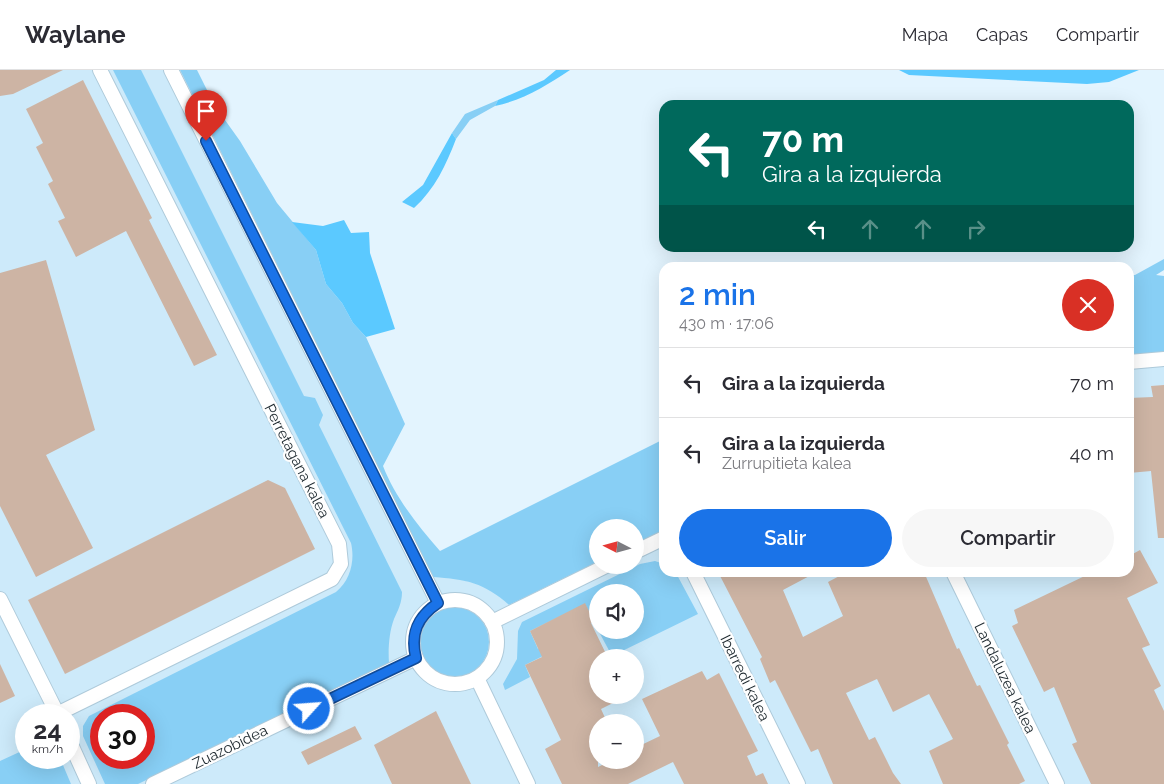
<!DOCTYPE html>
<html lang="es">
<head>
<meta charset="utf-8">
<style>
	body { margin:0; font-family:Raleway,sans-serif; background:#f7f7f7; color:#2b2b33; height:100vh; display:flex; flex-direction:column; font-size:19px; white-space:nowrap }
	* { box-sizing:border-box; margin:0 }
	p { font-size:16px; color:#7c7c81 }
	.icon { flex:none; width:28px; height:28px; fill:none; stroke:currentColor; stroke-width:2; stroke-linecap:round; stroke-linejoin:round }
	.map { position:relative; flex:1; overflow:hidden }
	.sheet { position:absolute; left:659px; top:192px; width:475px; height:315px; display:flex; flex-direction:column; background:#fff; border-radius:15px; box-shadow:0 5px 20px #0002 }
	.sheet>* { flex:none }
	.banner { position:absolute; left:659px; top:30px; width:475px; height:152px; border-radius:15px; box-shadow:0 5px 20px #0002; background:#00695c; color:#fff; overflow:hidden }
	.needle { width:32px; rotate:276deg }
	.controls { position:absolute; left:589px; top:449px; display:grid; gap:10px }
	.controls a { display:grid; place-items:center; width:55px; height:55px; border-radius:50%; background:#fff; box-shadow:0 5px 20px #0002; font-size:25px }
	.speed { position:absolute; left:15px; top:634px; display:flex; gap:10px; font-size:25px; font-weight:700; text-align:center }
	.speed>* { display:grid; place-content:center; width:65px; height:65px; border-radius:50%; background:#fff; box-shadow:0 5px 20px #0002; line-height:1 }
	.speed small { font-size:12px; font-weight:400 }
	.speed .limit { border:8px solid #d22; background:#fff; color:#111 }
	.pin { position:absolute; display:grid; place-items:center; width:42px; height:42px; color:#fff; margin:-51px -21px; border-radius:50% 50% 50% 0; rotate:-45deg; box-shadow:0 0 5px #0007 }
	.pin .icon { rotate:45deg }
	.me { position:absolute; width:55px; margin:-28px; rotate:64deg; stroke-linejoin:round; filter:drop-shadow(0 0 4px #0008) }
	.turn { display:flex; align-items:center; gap:18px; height:105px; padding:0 20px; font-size:22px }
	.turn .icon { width:65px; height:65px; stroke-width:2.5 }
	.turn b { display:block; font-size:35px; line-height:42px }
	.lanes { display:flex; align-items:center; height:48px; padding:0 20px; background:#0003; justify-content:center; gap:25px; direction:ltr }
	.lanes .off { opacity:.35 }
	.round { display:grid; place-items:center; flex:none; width:52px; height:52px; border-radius:26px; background:#f7f7f7 }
	.head { display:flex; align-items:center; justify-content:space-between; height:85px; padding:0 20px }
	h1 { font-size:30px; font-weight:600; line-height:38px; color:#1a73e8 }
	.action { display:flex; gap:10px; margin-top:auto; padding:10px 20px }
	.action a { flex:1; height:58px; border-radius:30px; background:#1a73e8; color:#fff; font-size:20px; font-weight:600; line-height:58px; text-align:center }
	.action a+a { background:#f7f7f7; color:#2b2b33 }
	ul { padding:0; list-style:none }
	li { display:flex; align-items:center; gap:15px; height:70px; padding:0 20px; border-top:1px solid #e1e1e2 }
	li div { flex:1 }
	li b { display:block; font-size:19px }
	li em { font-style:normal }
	header { display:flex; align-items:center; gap:30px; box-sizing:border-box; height:70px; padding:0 25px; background:#fff; border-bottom:1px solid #e1e1e2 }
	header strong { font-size:24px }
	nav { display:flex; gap:28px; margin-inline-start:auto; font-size:18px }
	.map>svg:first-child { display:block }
</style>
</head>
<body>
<header>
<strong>Waylane</strong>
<nav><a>Mapa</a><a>Capas</a><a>Compartir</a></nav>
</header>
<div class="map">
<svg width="1164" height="714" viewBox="0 0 1164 714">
	<rect width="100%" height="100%" fill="#e3f4fe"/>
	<path fill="#cdeafa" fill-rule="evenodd" d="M0,0H180L433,507L458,509L481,515L498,525L509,535L597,492L598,495H635V474L664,460V502H1129V286L1164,283V714H0ZM598,522H635V560H598ZM598,588H635V625H598ZM26,645H69V688H26ZM101,645H144V688H101ZM598,652H635V690H598Z"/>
	<g fill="#88cff5" fill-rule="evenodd">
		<path d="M113,0H141L304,326L315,328L323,345L319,355L402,522C402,533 398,540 394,549C389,562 388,580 389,593L138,714H105L83,666V656L89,646L336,522C351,510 355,490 351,473ZM101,645H144V688H101Z"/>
		<path d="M180,0H197L215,36L240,71L277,133L316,180L326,214L342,233L353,253L366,267L405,354L383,396C395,427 418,456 440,481L664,369V460L635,474V458H598L597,492L509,535C485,513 465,509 433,507Z"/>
		<polygon points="498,30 495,36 470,50 456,69 452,63 465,44"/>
		<polygon points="1164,189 1164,200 1156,205 1164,206 1164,283 1129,286 1129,205 1135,205"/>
		<polygon points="655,491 664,494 664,502 676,503 698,544 612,586 598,560 635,560 635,522 598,522 597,558 585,534 530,561 538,579 569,573 525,595 530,607 505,620 503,614 517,589 518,561 522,552 640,494"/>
		<circle cx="454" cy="572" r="35"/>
		<polygon points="26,679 26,688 60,688 71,714 0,714 0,691"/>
	</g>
	<g fill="#5bc9ff">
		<path d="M556,0H570C546,16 523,30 495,36L498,30L544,10Z"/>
		<polygon points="899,0 1139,0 1109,12 1087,14 909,5"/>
		<path d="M452,63L456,69C446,95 435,119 414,138L402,132L423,115Z"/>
		<polygon points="344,150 351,163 369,162 370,183 395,259 366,267 353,253 342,233 326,214 316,180 292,152 323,156"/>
	</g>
	<g fill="#cdb4a4">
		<polygon points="0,0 63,0 13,24 0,26"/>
		<polygon points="83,10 152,148 149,150 217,285 194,296 126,161 76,187 58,151 65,148 48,114 53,111 36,77 43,73 26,39"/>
		<polygon points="46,190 95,360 46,385 93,478 36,507 0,436 0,203"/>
		<polygon points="1164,315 1164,468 1158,468 1151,401 1129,403 1129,328 1153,327 1151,316"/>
		<polygon points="268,410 285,418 315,479 65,604 28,530"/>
		<polygon points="1140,480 1158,513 1127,528 1150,575 1142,578 1161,616 1154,620 1164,641 1164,714 1091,714 1072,674 1077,672 1054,617 1044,622 1012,556 1018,553 1014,540 1093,502 1129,502 1129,486"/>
		<polygon points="718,502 817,502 783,520 803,567 843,546 828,512 847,502 924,502 957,579 959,578 977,616 980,615 1009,673 1007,675 1025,711 1019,714 943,714 929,681 953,669 929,624 893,642 877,609 846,623 869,670 875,667 893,703 901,714 833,714 818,679 811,682 775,610 770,613 760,589 762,587"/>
		<polygon points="585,533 594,551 591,553 608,588 598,588 598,625 629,625 601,639 607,652 598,652 598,697 612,690 635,690 635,678 660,666 642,629 702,601 707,610 719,603 758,681 747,686 756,706 763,703 768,714 684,714 673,692 628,714 562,714 545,679 561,670 525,595 542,587 530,561"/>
		<polygon points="0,594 15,626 0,633"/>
		<polygon points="436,641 471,714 392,714 374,675"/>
		<polygon points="355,656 362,669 308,695 301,682"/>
	</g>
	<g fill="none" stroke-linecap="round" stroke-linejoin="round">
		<g stroke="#aecada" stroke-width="16">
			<g id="minor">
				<polyline points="171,0 438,533"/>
				<polyline points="1129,292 1164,289"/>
				<polyline points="635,482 664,468"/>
				<polyline points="693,502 798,714"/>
				<polyline points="953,502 1057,714"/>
				<polyline points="0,529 58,645"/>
				<circle cx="455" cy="572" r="42"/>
				<polyline points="492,552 608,495"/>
				<polyline points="477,608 528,714"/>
				<polyline points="57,644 332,509 341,494 339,474 100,0"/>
				<polyline points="69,670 89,714"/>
				<polyline points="153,714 416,588"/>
			</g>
		</g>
		<use href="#minor" stroke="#fff" stroke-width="14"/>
	</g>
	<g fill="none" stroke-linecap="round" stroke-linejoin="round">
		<g stroke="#114b97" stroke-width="12">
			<path id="route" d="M206,71L438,533C417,547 410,564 416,588L309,639"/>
		</g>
		<use href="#route" stroke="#1a73e8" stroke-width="9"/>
	</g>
	<g text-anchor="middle" stroke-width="4.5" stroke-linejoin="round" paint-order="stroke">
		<g font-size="15" fill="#1c272d" stroke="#fefefe">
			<text transform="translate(297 391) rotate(63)" y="5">Perretagana kalea</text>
			<text transform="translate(745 608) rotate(64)" y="5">Ibarredi kalea</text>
			<text transform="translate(1005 608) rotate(64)" y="5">Landaluzea kalea</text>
			<text transform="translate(230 677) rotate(-26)" y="5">Zuazobidea</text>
		</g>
	</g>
</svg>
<div class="controls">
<a><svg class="needle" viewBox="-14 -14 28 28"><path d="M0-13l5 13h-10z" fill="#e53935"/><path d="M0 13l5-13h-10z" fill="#7c7c81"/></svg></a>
<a><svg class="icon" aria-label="sound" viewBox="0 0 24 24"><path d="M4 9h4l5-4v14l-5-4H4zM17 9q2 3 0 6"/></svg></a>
<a>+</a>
<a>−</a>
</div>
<div class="speed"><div>24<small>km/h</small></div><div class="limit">30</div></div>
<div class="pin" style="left:206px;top:71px;background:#d93025"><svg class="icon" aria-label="arrive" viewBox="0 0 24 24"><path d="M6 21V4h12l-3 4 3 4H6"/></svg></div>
<svg class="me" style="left:309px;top:639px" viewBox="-20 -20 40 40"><circle r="17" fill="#1a73e8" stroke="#fff" stroke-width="3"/><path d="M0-11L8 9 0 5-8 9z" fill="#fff"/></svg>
<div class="banner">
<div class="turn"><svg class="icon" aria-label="left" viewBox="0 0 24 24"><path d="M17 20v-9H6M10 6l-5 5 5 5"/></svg><div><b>70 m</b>Gira a la izquierda</div></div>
<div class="lanes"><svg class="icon" aria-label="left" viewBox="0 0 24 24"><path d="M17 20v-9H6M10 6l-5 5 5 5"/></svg><svg class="icon off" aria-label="ahead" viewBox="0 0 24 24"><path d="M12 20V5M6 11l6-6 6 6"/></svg><svg class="icon off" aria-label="ahead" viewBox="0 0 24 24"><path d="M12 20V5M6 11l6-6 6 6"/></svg><svg class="icon off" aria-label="right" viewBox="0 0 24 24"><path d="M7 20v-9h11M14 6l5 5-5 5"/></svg></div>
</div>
<section class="sheet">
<div class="head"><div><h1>2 min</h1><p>430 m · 17:06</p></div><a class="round" style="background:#d93025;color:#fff"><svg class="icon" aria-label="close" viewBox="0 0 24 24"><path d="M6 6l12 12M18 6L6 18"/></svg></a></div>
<ul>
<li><svg class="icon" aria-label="left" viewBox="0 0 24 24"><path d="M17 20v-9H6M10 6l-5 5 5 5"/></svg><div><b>Gira a la izquierda</b></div><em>70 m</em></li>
<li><svg class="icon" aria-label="left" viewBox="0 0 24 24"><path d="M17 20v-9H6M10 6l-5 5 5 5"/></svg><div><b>Gira a la izquierda</b><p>Zurrupitieta kalea</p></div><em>40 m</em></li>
</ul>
<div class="action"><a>Salir</a><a>Compartir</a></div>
</section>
</div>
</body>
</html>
